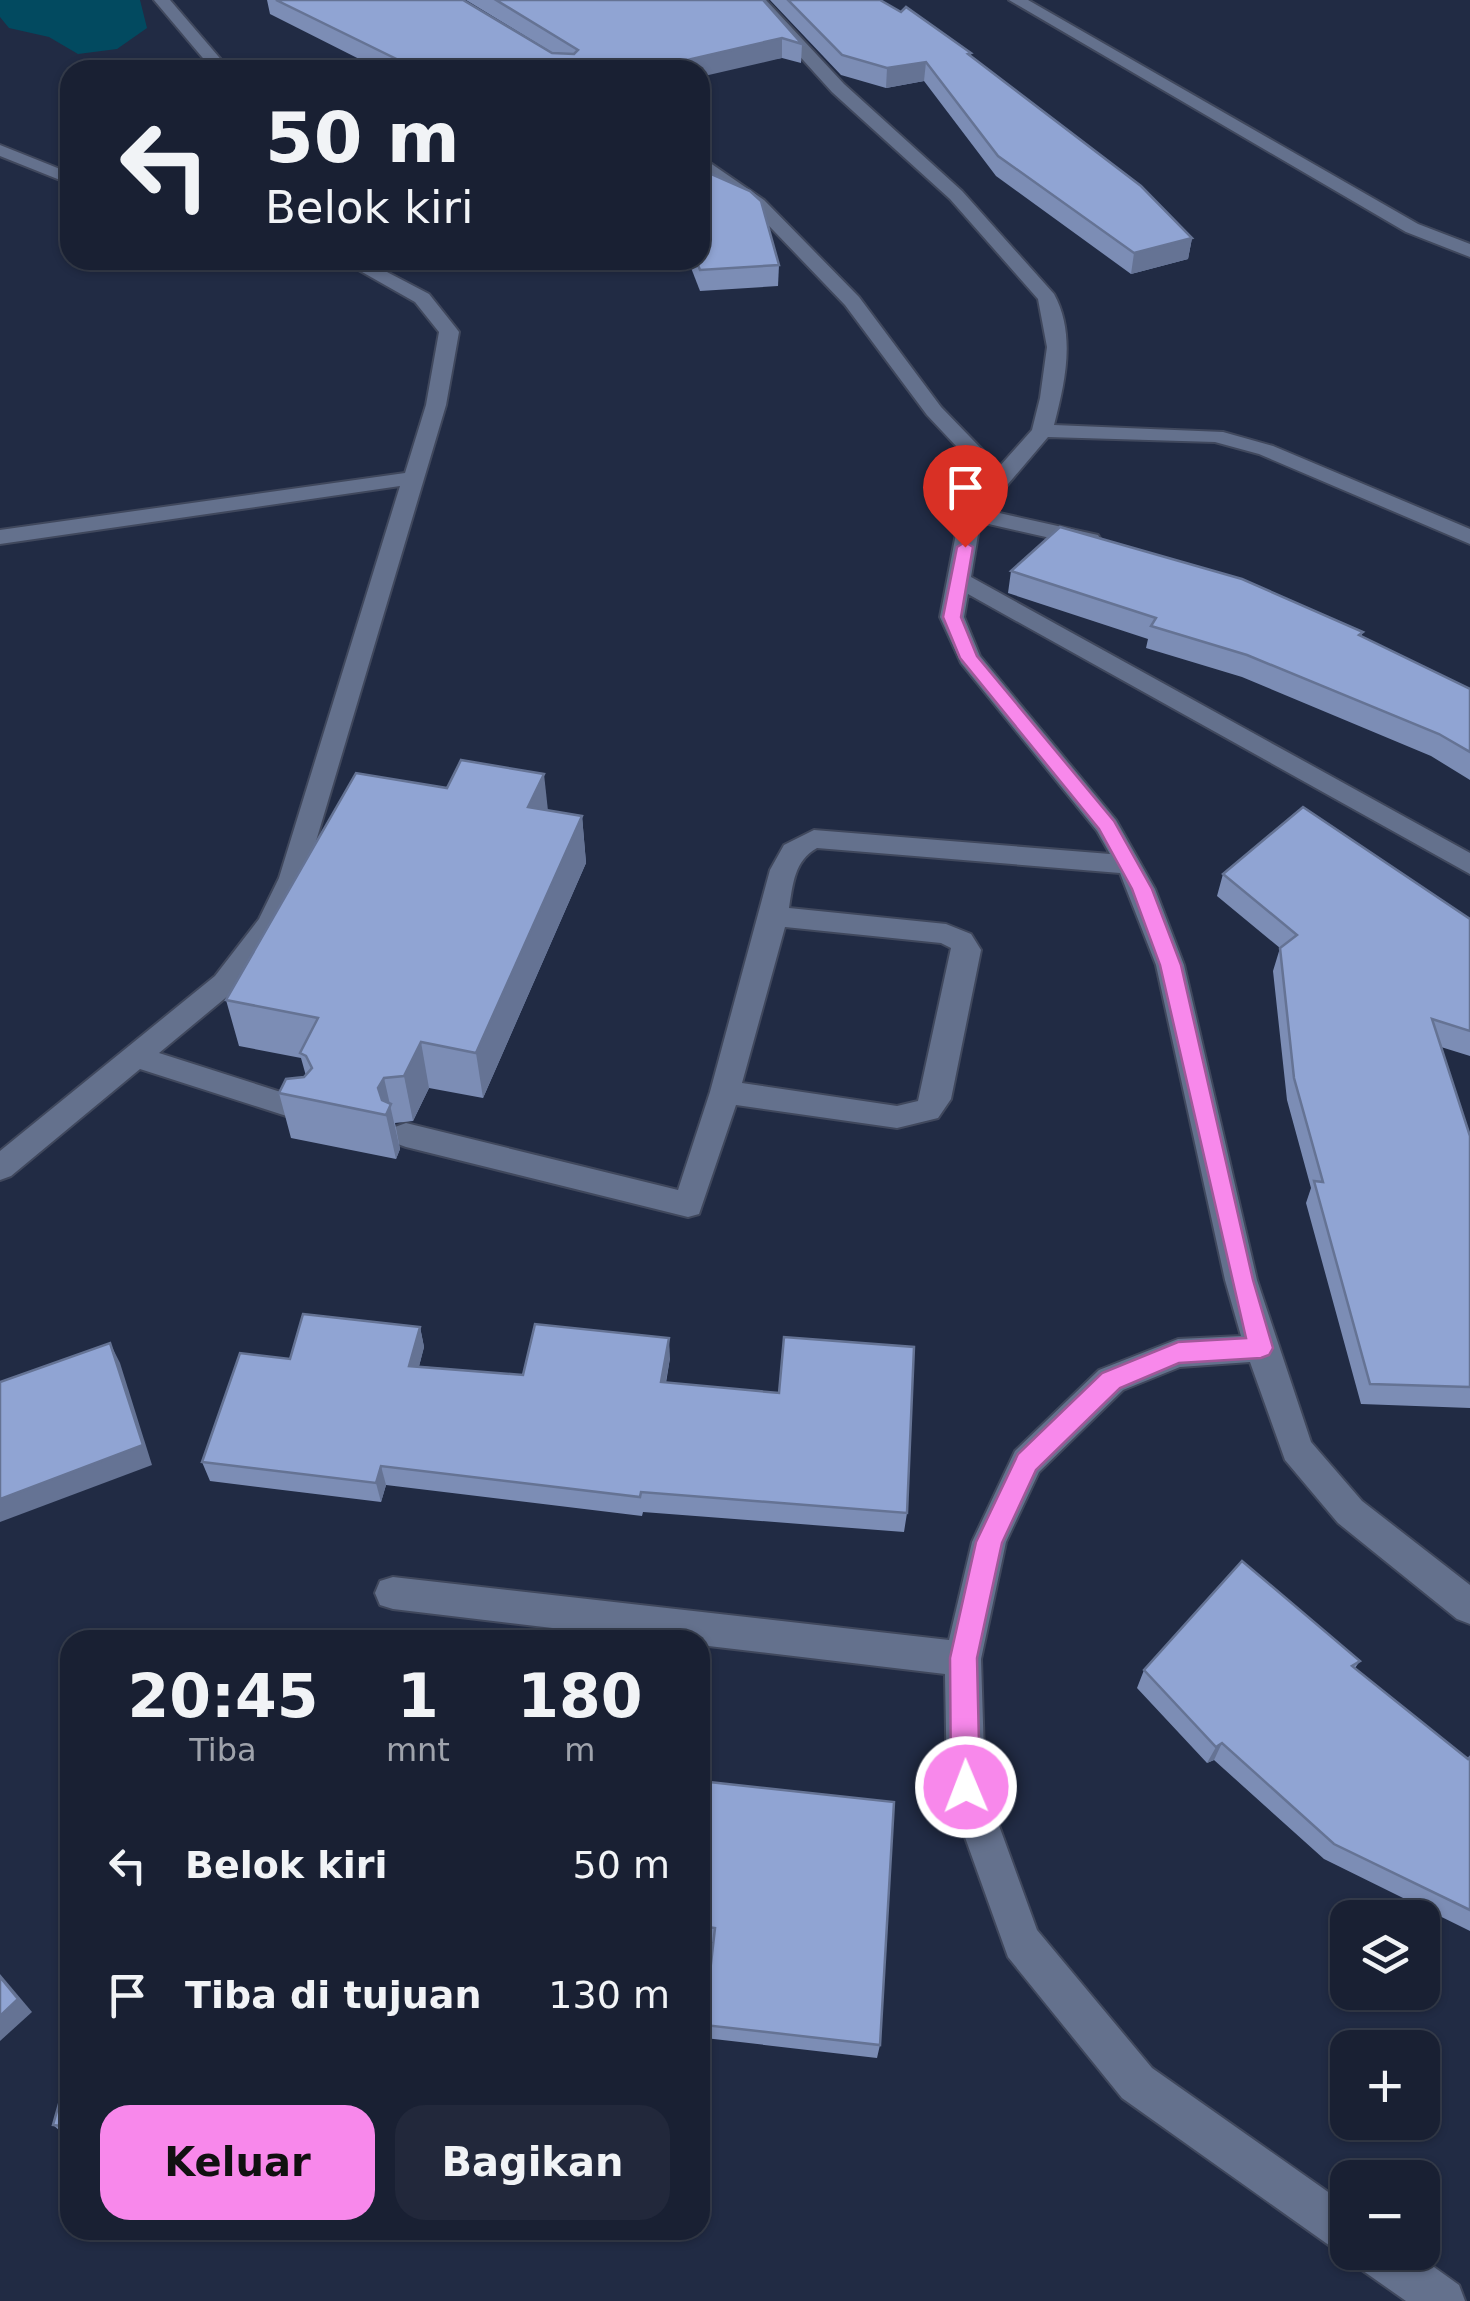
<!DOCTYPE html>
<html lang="id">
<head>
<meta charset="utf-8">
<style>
	body { margin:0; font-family:"DejaVu Sans",sans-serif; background:#22283b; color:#f1f3f6; height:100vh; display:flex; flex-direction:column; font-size:38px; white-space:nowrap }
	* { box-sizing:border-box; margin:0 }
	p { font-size:32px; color:#9fa3ac }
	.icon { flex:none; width:55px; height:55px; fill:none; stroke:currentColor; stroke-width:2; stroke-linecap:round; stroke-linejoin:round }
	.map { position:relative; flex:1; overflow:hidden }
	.side { position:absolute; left:60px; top:1630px; width:650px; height:610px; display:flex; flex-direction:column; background:#192033; border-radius:30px; box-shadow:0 2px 8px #0004,0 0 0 2px #373e4e }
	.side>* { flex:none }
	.top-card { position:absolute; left:60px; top:60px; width:650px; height:210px; border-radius:30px; box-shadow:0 2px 8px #0004,0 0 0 2px #373e4e; background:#192033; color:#f1f3f6; overflow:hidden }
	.tools { position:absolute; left:1330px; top:1900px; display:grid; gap:20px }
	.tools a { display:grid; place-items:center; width:110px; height:110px; border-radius:20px; background:#192033; box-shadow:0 2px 8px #0004,0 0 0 2px #373e4e; font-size:50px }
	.pin { position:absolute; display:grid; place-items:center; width:85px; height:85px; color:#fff; margin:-102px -42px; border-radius:50% 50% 50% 0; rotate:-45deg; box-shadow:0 0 10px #0007 }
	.pin .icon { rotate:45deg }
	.me { position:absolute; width:110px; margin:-55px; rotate:359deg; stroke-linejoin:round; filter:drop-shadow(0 0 8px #0008) }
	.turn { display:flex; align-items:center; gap:35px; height:210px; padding:0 40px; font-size:45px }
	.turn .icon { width:130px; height:130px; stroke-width:2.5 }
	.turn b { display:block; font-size:70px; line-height:85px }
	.eta { display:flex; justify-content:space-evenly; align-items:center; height:170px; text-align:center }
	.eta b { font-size:60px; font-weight:600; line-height:70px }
	.action { display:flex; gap:20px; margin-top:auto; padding:20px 40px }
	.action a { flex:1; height:115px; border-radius:30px; background:#f888eb; color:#111; font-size:40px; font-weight:600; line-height:115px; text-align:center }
	.action a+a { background:#22283b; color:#f1f3f6 }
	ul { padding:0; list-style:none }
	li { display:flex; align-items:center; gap:30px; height:130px; padding:0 40px }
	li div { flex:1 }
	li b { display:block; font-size:38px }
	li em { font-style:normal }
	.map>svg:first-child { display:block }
</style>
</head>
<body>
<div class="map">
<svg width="1470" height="2301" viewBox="0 0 1470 2301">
	<rect width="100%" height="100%" fill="#212b44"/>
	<polygon fill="#024a60" points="0,0 140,0 147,28 117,49 78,54 49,37 9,28 0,17"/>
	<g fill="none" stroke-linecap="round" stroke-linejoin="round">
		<g stroke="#40485d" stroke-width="4">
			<g id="minor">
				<polygon points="154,0 170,0 230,70 213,70"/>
				<path d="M749,0H766L844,84L962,191L1054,294C1076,334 1065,383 1054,425L1223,432L1273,446L1470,529V544L1259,454L1215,442L1048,437L986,510L1098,535L1101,540L1090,547L980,522L971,577L1470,853V874L968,594L964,617L980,656L1116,820L1155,889L1184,965L1257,1280L1311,1442L1362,1501L1470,1585V1624L1457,1619L1338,1523L1285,1460L1250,1362L1180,1367L1123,1390L1039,1472L1006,1542L981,1659L985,1787L1037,1930L1152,2068L1348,2206V2252H1413L1459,2285L1465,2301H1406L1359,2268L1353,2253L1348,2255L1333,2248L1122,2098L1008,1957L947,1787L945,1674L700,1645V1640H654L393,1609L380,1605L375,1593L380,1581L393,1577L949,1640L972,1542L1015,1451L1099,1370L1178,1339L1241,1336L1225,1280L1156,965L1120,873L817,848C794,861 793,884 789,908L946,924L971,934L981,950L951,1099L938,1118L897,1128L736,1105L699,1214L688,1217L406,1147L395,1143L391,1135L395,1127L406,1123L678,1190L710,1092L770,870L784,845L814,830L1110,854L1097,831L961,663L940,617L960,513L988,480L927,415L845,305L752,208L700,169V156L764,200L859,297L941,407L999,467L1032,430L1040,398L1047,347L1038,299L950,199L832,92ZM785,927L941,943L951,948L918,1101L897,1106L742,1083Z"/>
				<polygon points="1009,0 1028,0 1418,224 1470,244 1470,257 1406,232"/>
				<polygon points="0,145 70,173 70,184 0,156"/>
				<polygon points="341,260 364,260 429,294 456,328 459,332 446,405 305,878 280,930 235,990 159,1053 315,1103 320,1111 315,1119 305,1122 140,1069 11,1176 0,1180 0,1151 215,976 259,919 279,878 400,486 0,544 0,530 405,473 426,405 439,332 415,302"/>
			</g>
		</g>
		<use href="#minor" fill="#64718d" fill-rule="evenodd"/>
	</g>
	<g fill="#7c8db5">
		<polygon points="267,0 463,0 553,53 466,0 763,0 802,44 801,63 782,58 700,70 381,70 270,14"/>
		<polygon points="770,0 880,0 971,56 1192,238 1188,259 1131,274 996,176 924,81 886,88 841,75"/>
		<polygon points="688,260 779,265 778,286 700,291"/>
		<polygon points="1011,571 1363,632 1361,636 1470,689 1470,780 1431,756 1242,677 1146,648 1148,639 1008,593"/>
		<polygon points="548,811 582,816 586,863 483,1098 429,1088 413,1121 395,1123 400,1149 396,1159 291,1138 279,1093 306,1076 301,1058 239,1046 226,1000"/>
		<polygon points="1223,874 1470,919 1470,1056 1441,1047 1470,1136 1470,1408 1361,1404 1306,1203 1311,1188 1287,1100 1273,971 1280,948 1217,896"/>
		<polygon points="420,1327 424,1347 419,1366 523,1375 670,1358 666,1383 907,1513 904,1532 643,1512 642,1516 386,1485 381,1502 210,1481 202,1462 290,1359"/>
		<polygon points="1360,1661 1355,1668 1468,1759 1470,1757 1470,1931 1324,1859 1214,1760 1207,1763 1137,1688 1144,1670"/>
		<polygon points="700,1781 880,2045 877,2058 705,2038 704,2025 713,1942 700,1941"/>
		<polygon points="70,2065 70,2137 66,2136 53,2125"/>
	</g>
	<g fill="#657394">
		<polygon points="782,38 782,58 700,77 700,70 644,70"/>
		<polygon points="926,62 924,81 886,88 887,68"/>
		<polygon points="1192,238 1188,259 1131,274 1134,253"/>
		<polygon points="544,774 549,820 528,807"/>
		<polygon points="582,816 586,863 483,1098 476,1053"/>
		<polygon points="421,1042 429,1088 413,1121 404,1076"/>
		<polygon points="384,1078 400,1149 396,1159 386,1115 378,1088"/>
		<polygon points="420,1327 424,1347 414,1386 409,1366"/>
		<polygon points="669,1338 670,1358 662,1402 661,1382"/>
		<polygon points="110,1343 120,1363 152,1465 0,1522 0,1499"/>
		<polygon points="381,1466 386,1485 381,1502 376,1483"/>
		<polygon points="1222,1743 1214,1760 1207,1763 1216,1747"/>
		<polygon points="0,1974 32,2012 0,2041"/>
	</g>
	<g fill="#90a4d3" stroke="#657394" stroke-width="2.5">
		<polygon points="276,0 463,0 552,53 574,54 578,50 496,0 763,0 802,44 782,38 644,70 419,70"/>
		<polygon points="788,0 880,0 901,12 906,7 971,53 968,54 1141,186 1192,238 1134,253 998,156 926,62 887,68 842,55"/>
		<polygon points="700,169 750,191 761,201 779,265 700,270 696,260 700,260"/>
		<polygon points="1060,527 1242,579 1363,632 1359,635 1470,689 1470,752 1439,734 1247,655 1151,626 1156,618 1011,571"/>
		<polygon points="461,760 544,774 528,807 582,816 476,1053 421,1042 404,1076 384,1078 378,1088 382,1100 391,1104 386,1115 279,1093 286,1079 304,1077 312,1068 306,1056 300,1053 318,1018 226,1000 356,773 447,788"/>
		<polygon points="1303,807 1470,919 1470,1031 1432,1019 1470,1136 1470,1387 1370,1384 1314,1181 1323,1182 1294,1078 1280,948 1297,935 1223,874"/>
		<polygon points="303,1314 420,1327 409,1366 523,1375 535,1324 669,1338 661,1382 779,1393 784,1337 914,1347 907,1513 641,1492 640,1497 381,1466 376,1483 202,1462 240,1353 290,1359"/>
		<polygon points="110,1343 143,1445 0,1499 0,1382"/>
		<polygon points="1242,1561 1360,1661 1352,1666 1468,1759 1470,1757 1470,1910 1334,1844 1222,1743 1216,1747 1144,1670"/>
		<polygon points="700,1781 894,1802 880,2045 704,2025 715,1928 700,1926"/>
		<polygon points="0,1977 18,1999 0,2016"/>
		<polygon points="70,2065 70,2127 53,2125"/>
	</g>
	<polygon fill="#f888eb" stroke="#a15899" stroke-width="2.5" points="965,542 973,547 961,617 977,656 1114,821 1152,889 1181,965 1253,1280 1273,1348 1269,1355 1261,1358 1179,1363 1120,1388 1036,1470 1002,1543 977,1658 980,1787 976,1797 966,1801 956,1797 951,1787 950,1658 976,1542 1018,1454 1102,1373 1178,1342 1246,1338 1160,965 1132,889 1099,829 960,658 943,617 957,547"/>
</svg>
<div class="tools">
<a><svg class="icon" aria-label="layers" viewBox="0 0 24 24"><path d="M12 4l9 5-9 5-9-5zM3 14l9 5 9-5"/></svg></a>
<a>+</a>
<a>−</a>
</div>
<div class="pin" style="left:965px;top:547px;background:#d93025"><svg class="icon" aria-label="arrive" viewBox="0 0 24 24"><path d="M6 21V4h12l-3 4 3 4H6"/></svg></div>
<svg class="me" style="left:966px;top:1787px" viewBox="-20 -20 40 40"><circle r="17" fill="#f888eb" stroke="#fff" stroke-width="3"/><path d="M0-11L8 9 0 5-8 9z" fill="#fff"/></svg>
<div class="top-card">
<div class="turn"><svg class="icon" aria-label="left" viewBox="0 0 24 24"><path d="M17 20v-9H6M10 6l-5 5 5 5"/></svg><div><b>50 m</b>Belok kiri</div></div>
</div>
<section class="side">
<div class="eta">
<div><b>20:45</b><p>Tiba</p></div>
<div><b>1</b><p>mnt</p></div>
<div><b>180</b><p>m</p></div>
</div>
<ul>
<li><svg class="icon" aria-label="left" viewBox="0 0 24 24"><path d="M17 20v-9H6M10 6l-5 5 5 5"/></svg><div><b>Belok kiri</b></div><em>50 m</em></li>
<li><svg class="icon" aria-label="arrive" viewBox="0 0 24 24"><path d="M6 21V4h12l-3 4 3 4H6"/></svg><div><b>Tiba di tujuan</b></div><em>130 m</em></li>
</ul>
<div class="action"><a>Keluar</a><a>Bagikan</a></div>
</section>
</div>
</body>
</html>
